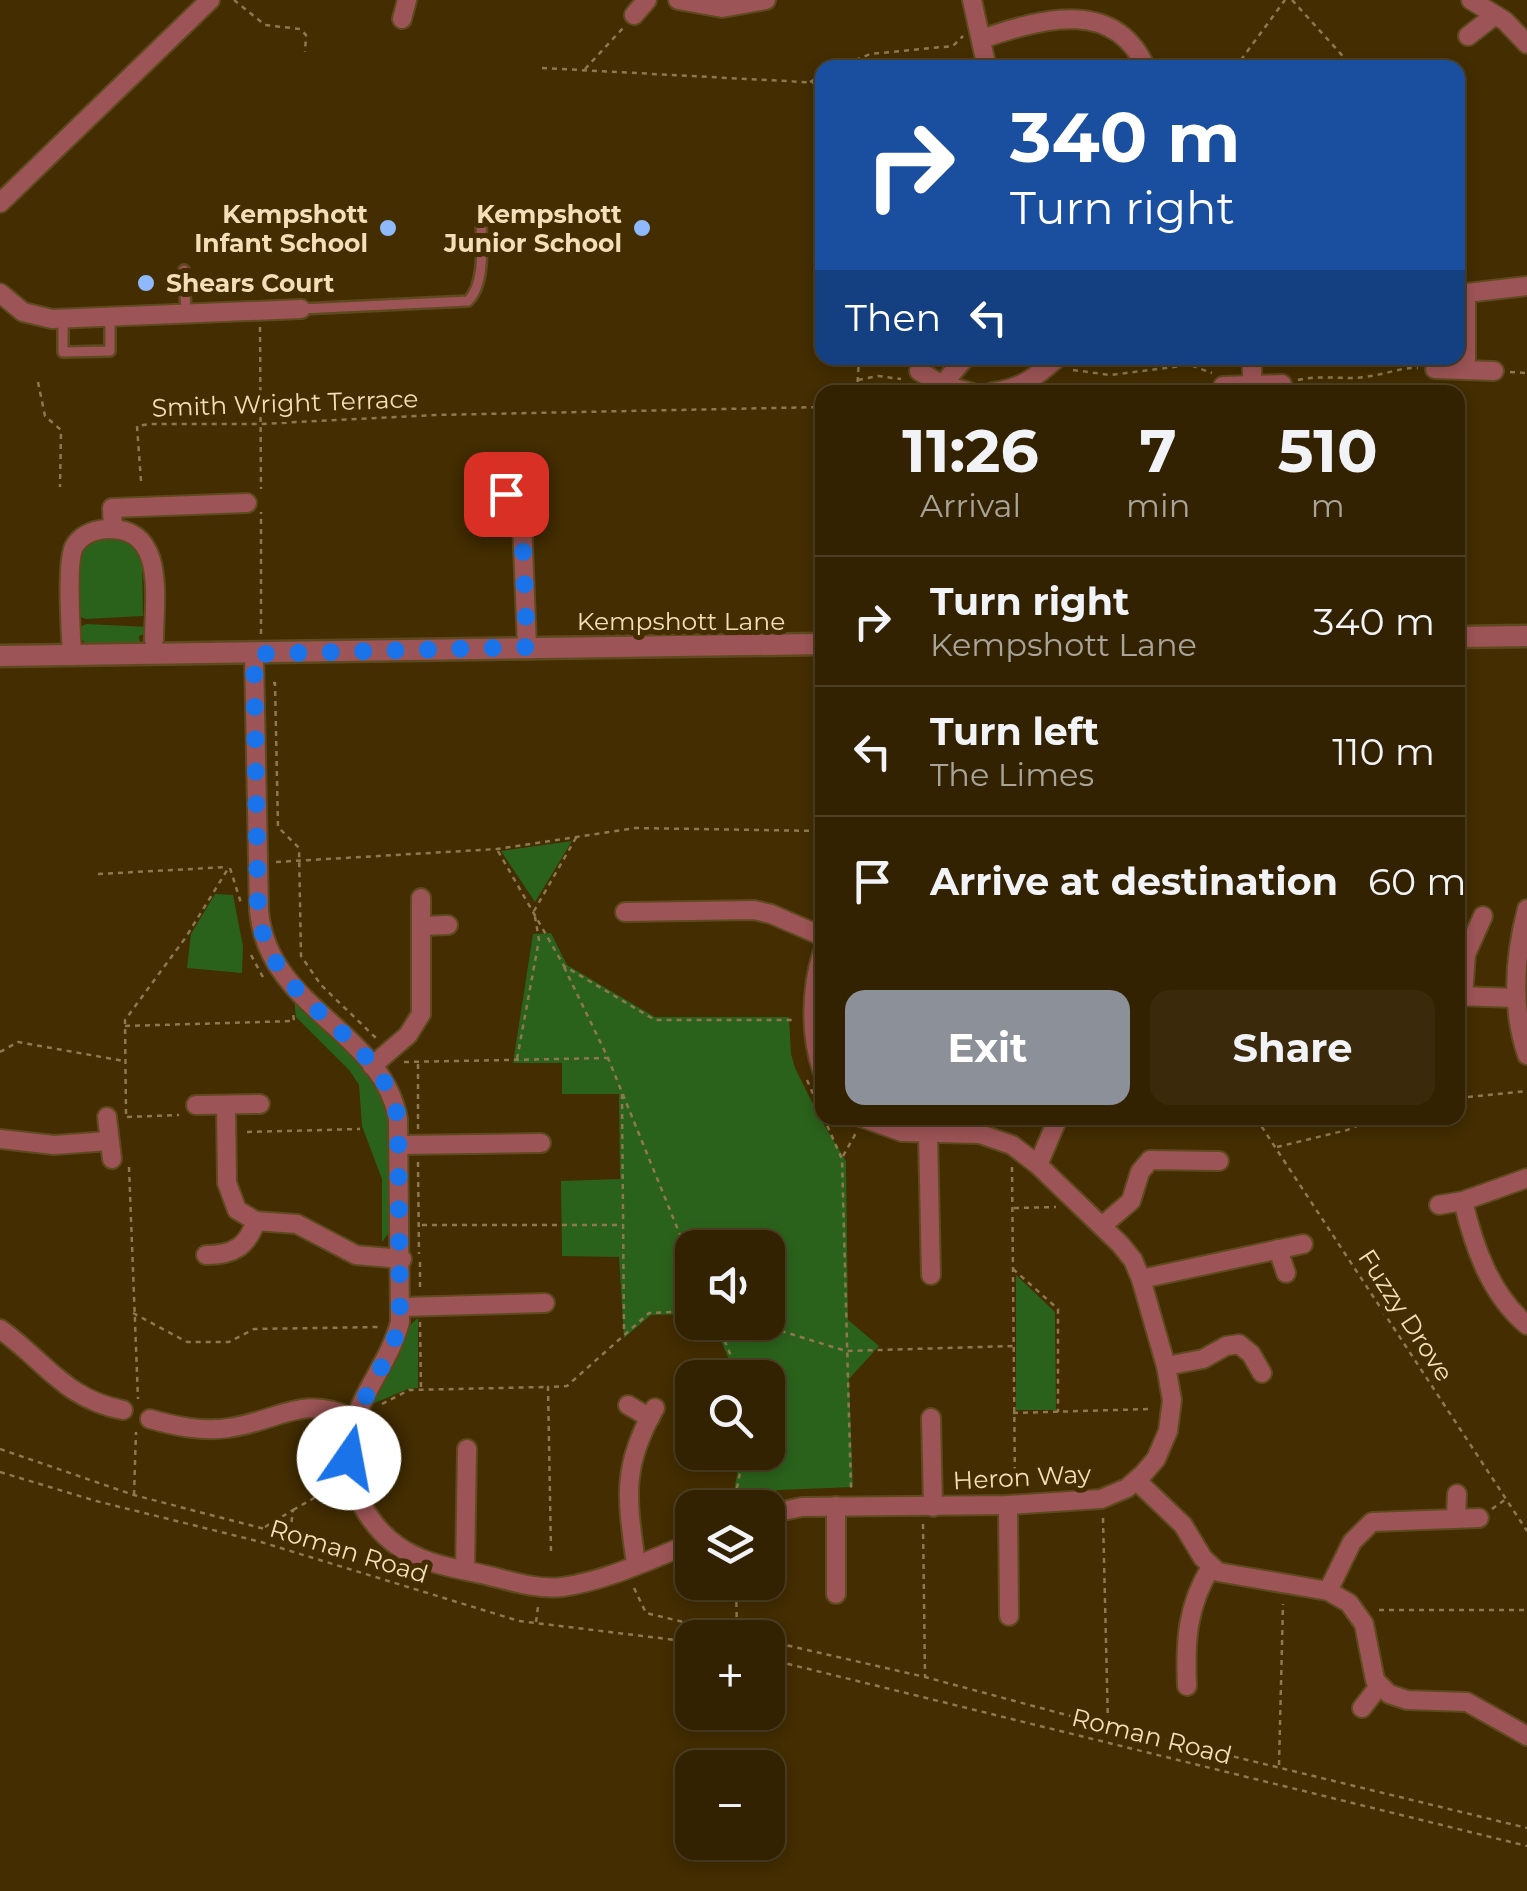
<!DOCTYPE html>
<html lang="en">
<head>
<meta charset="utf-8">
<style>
	body { margin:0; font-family:Montserrat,sans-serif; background:#3a2a0b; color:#f1f3f6; height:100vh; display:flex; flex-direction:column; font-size:38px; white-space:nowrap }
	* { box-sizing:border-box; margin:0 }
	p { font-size:32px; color:#a8a499 }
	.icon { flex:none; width:55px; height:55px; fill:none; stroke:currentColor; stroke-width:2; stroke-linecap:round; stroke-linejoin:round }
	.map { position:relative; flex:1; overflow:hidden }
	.details { position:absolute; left:815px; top:385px; width:650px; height:740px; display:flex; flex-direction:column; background:#322201; border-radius:20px; box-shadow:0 5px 15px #0003,0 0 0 2px #4d3f23 }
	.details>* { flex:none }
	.banner { position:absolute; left:815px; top:60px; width:650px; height:305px; border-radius:20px; box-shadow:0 5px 15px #0003,0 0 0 2px #4d3f23; background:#1a4fa0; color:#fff; overflow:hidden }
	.tools { position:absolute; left:675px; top:1230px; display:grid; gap:20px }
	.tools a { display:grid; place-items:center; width:110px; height:110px; border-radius:20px; background:#322201; box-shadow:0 5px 15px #0003,0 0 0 2px #4d3f23; font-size:50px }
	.pin { position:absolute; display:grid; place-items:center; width:85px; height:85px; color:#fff; margin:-42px; border-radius:20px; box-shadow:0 5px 15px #0006 }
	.me { position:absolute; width:110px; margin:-55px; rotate:12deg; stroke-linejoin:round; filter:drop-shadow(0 0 8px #0008) }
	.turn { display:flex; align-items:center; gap:35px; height:210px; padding:0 30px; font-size:45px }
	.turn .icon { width:130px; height:130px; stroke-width:2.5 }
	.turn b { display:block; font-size:70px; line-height:85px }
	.then { display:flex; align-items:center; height:95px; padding:0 30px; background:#0003; gap:20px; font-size:38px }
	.eta { display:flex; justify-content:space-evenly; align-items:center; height:170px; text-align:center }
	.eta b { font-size:60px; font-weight:700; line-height:70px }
	.primary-button { display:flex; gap:20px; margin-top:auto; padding:20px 30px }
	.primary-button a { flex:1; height:115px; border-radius:20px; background:#8c9099; color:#fff; font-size:40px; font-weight:700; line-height:115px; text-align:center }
	.primary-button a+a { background:#3a2a0b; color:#f1f3f6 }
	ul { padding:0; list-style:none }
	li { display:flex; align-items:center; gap:30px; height:130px; padding:0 30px; border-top:2px solid #4d3f23 }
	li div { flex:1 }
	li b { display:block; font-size:38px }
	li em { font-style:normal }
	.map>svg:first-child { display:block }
</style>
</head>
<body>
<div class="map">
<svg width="1527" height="1891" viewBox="0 0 1527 1891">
	<rect width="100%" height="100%" fill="#432d01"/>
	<g fill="#2b621b">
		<path d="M121,536L134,542L142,560L143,616L86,619L78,616C78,595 69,547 95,538C103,536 114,537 121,536Z"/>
		<polygon points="87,624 149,627 147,633 139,636 140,646 89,646 82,640 79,627"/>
		<polygon points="572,841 535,902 501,851"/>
		<polygon points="215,894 233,895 243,946 242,973 187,968 191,934"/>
		<polygon points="551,933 567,965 655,1017 789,1017 791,1054 795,1068 821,1120 846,1161 848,1320 879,1346 849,1379 853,1487 778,1490 731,1507 741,1453 768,1452 768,1378 736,1377 714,1323 768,1322 768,1248 692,1248 692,1314 651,1315 624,1338 619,1257 562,1256 561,1181 620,1179 619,1094 562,1094 562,1063 513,1063 533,934"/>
		<path d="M294,999C327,1032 374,1066 388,1112C395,1136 391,1200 392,1229L382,1242V1179L362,1126L359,1085L350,1071L296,1017Z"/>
		<polygon points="1016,1275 1055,1312 1056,1410 1016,1410"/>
		<polygon points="418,1318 418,1388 408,1389 372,1404 399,1356 407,1328"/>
	</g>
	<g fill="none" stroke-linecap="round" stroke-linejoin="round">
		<g stroke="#5f491e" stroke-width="14">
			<g id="service">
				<polyline points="184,270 186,314"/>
				<path d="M301,309L468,301C488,281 480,234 481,207"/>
				<polyline points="63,318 63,352 110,351 110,317"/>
			</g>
		</g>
		<g stroke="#5f491e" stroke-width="22">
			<g id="minor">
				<polyline points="678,0 722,8 766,0"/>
				<polyline points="972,0 987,68"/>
				<polyline points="1471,0 1505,21 1527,44"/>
				<polyline points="634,15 647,0"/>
				<polyline points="402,19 407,0"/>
				<polyline points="1468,36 1494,16"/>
				<path d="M982,39C1047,16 1116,0 1146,68"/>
				<polyline points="0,203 210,0"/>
				<polyline points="0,293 23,312 52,319 301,309"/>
				<polyline points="1458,294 1527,286"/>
				<polyline points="1466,368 1466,294"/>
				<polyline points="1435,369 1494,371"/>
				<polyline points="919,371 942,385 970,392"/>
				<polyline points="942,385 965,358"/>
				<polyline points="1252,385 1252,358"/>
				<polyline points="1223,386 1282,384"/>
				<path d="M993,392C1021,389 1037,376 1057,358"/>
				<polyline points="506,494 515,501 522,521 527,647"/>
				<polyline points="113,529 112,508 247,503"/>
				<path d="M254,654L259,911C268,1009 382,1030 398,1119L400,1322C389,1366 351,1403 349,1449C347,1495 377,1541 420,1558C441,1567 464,1570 486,1575C511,1581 537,1590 562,1587C606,1581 651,1559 692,1543"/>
				<path d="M72,656C71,634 66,563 74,547C81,534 94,530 107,529C167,527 154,599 154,640"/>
				<path d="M1527,909C1514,958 1511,1007 1527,1055"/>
				<polyline points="625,912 754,910 771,914 822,936"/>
				<polyline points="422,926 448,925"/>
				<path d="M822,954C811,989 810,1035 822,1070"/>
				<polyline points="1458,996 1515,998"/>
				<polyline points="1463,996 1466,954 1483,916"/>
				<polyline points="372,1066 408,1035 421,1014 421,898"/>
				<polyline points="196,1105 260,1104"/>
				<polyline points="226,1105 227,1183 237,1210 256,1221 297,1224 356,1255 402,1259"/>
				<polyline points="107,1117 112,1159"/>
				<polyline points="928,1134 931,1275"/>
				<polyline points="0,1139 54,1145 109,1141"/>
				<polyline points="399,1145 541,1143"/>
				<polyline points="1038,1165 1058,1118"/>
				<path d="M1463,1201C1474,1247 1490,1294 1527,1325"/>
				<polyline points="1439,1205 1463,1201 1527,1178"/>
				<polyline points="1102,1226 1131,1201 1140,1172 1150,1160 1219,1161"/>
				<polyline points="1278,1249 1286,1273"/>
				<path d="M206,1255C233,1255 247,1247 256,1221"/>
				<polyline points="1141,1279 1303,1244"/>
				<polyline points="402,1307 545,1303"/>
				<path d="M0,1329C45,1361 65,1399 123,1410"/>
				<polyline points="1166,1366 1203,1359 1226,1346 1239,1344 1251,1354 1262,1373"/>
				<polyline points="628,1405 650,1418"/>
				<polyline points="931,1418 933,1507"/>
				<path d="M150,1419C175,1426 202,1432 228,1428C280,1421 301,1393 355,1419"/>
				<polyline points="1137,1481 1183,1525 1203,1558 1218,1572 1328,1591 1349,1603 1364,1624 1375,1680 1389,1694 1407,1700 1467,1702 1527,1736"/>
				<polyline points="1008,1505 1009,1616"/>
				<polyline points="836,1506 836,1594"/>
				<polyline points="768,1514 802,1507 1008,1505 1101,1499 1127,1488 1143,1474 1156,1459 1168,1431 1172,1400 1166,1366 1141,1279 1133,1260 1120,1244 1038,1165 1012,1145 980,1134 902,1132 863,1118"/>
				<polyline points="1456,1517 1457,1494"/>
				<path d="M636,1564C627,1499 621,1467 655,1408"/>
				<polyline points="465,1570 467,1449"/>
				<polyline points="1328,1591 1352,1542 1372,1522 1479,1518"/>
				<path d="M1187,1686C1185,1641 1187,1606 1211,1567"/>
				<polyline points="1362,1708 1379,1686"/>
			</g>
		</g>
		<g stroke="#5f491e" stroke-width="25">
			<g id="tertiary">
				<polyline points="1458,637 1527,636"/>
				<polyline points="0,656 822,644"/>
			</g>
		</g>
		<g stroke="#8f7850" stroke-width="2.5" stroke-dasharray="5 5" stroke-linecap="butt">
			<polyline points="234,0 265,25 300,29 306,35 305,52"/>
			<polyline points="1292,0 1350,64 1358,68"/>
			<polyline points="542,68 822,83"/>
			<polyline points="837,68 870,54 953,46 963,36"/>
			<polyline points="1235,68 1285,0"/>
			<polyline points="585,69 624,27"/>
			<polyline points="810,82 822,75"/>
			<polyline points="260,327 261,489"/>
			<polyline points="1073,370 1110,375 1190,365 1212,373"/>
			<polyline points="1510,372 1527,373"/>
			<polyline points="858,380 878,376 901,379"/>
			<path d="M1298,380C1322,374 1346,381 1371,376C1387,374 1401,367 1418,368"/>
			<polyline points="38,382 45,416 61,430 60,487"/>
			<polyline points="857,392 859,358"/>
			<polyline points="141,481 137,426 150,424 260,424 435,415 822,407"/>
			<polyline points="261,634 261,512"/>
			<polyline points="273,683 275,683 278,827 299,848 301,956 321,985 376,1038"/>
			<polyline points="498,851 564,966 655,1020 793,1020"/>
			<polyline points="276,862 497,849 635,828 822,831"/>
			<polyline points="230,868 241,903"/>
			<polyline points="98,874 228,867"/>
			<polyline points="251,955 264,979"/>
			<polyline points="564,967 608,1058 692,1264"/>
			<polyline points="125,1026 294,1021 293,1013"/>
			<polyline points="0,1052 18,1042 124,1061"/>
			<polyline points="517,1059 539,940 534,911 577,836"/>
			<polyline points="404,1062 608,1058"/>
			<polyline points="807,1080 842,1159 851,1489"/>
			<polyline points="622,1094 624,1331"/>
			<polyline points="1458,1098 1527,1091"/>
			<polyline points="126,1114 125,1020 186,937 229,867"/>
			<polyline points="127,1117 179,1115"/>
			<polyline points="1256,1118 1527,1531"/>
			<polyline points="418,1129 418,1063"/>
			<polyline points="247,1132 360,1129"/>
			<polyline points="1277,1147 1347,1130 1377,1118"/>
			<polyline points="843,1156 856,1133"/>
			<polyline points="418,1162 419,1254"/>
			<polyline points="129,1167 138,1399"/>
			<polyline points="1012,1167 1015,1488"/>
			<polyline points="1014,1208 1056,1207"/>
			<polyline points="422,1225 623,1225"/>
			<polyline points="420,1262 420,1289"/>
			<polyline points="1013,1269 1058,1309 1058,1412"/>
			<polyline points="133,1313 187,1342 229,1342 254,1329 379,1327"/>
			<polyline points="420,1322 421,1391"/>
			<polyline points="717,1322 740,1378"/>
			<polyline points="752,1322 846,1351 1013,1346"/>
			<polyline points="382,1404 409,1390 545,1387"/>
			<polyline points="1013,1413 1150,1409"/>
			<polyline points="0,1449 134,1495 353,1552"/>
			<polyline points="0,1472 96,1501 261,1542 519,1621 692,1642"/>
			<polyline points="134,1495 136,1432"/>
			<polyline points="733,1508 744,1452"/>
			<polyline points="1492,1509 1506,1499"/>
			<polyline points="293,1510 314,1498 338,1497"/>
			<polyline points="1103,1518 1108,1724"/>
			<polyline points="923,1524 925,1676"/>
			<polyline points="265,1527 293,1510 290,1535"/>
			<polyline points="551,1551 548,1387 567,1386 649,1313 692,1311"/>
			<polyline points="736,1582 737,1633"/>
			<polyline points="634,1588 646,1613 750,1638"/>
			<polyline points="1379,1610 1527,1610"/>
			<polyline points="536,1622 538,1607"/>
			<polyline points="768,1641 925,1677 1108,1726 1527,1828"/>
			<polyline points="768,1659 1527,1846"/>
			<polyline points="1279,1765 1283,1604"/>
		</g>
		<use href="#service" stroke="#9d5456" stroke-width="9"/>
		<use href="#minor" stroke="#9d5456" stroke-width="18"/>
		<use href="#tertiary" stroke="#9d5456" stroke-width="20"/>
	</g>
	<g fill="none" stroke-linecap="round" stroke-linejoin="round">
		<path stroke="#1a73e8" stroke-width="18" stroke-dasharray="0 32.4" d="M349,1458C349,1407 388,1369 400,1322L398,1119C381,1029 270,1010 258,910L254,654L527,647L522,522L515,501L506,494"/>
	</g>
	<g fill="#8eb9fd" stroke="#432d01" stroke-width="4">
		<circle cx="388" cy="228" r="10"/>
		<circle cx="642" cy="228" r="10"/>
		<circle cx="146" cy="283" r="10"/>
	</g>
	<g text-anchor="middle" stroke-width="10" stroke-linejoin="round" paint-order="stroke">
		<g font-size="25" font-weight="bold" fill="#f4ddb9" stroke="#432d01" text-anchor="end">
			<text x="368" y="223">Kempshott<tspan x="368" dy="29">Infant School</tspan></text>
			<text x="622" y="223">Kempshott<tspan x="622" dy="29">Junior School</tspan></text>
			<text x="166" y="292" text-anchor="start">Shears Court</text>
		</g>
		<g font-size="25" fill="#f4ddb9" stroke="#432d01">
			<text transform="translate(285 403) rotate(-2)" y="9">Smith Wright Terrace</text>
			<text x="681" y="630">Kempshott Lane</text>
			<text transform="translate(1406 1315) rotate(57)" y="9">Fuzzy Drove</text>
			<text transform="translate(1022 1477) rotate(-3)" y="9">Heron Way</text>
			<text transform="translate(349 1551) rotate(17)" y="9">Roman Road</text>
			<text transform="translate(1152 1736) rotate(14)" y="9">Roman Road</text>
		</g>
	</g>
</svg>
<div class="tools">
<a><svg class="icon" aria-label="sound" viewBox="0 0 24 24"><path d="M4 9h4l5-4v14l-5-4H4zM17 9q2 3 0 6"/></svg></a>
<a><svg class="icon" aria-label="search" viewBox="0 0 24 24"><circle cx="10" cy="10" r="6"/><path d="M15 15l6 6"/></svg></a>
<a><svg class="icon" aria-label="layers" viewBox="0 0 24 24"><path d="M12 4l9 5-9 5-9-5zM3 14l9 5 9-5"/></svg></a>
<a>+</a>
<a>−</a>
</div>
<div class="pin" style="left:506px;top:494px;background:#d93025"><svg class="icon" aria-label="arrive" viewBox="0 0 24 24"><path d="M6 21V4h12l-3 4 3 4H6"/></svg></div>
<svg class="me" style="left:349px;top:1458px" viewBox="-20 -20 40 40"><circle r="19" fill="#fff"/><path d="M0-13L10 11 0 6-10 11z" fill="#1a73e8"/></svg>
<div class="banner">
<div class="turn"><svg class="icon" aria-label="right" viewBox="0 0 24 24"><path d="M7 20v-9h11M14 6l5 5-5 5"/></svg><div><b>340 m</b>Turn right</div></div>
<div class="then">Then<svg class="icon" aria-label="left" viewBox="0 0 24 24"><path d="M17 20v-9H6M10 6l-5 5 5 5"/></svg></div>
</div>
<section class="details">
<div class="eta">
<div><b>11:26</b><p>Arrival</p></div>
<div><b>7</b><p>min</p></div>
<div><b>510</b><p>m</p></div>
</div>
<ul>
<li><svg class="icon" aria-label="right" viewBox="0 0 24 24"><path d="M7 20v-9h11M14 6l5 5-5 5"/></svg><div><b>Turn right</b><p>Kempshott Lane</p></div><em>340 m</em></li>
<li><svg class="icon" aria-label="left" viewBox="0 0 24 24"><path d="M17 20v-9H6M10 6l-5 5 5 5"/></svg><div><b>Turn left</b><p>The Limes</p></div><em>110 m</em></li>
<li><svg class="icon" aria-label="arrive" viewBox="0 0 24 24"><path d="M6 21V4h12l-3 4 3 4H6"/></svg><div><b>Arrive at destination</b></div><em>60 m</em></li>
</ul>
<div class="primary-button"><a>Exit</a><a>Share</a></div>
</section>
</div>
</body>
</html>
